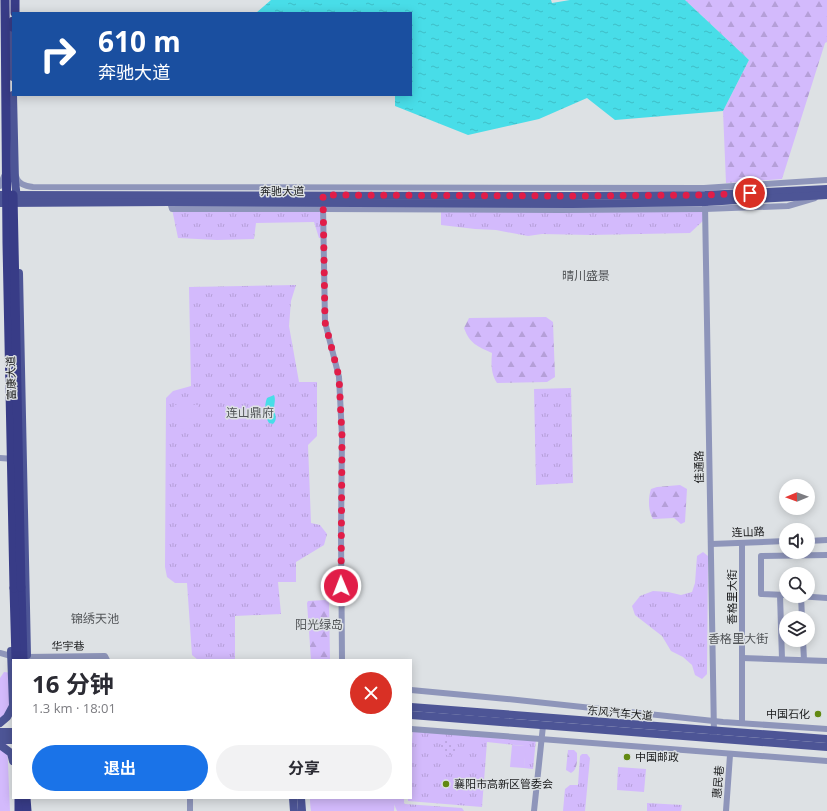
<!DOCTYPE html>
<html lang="zh">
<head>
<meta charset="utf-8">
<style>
	body { margin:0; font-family:"Open Sans","Noto Sans SC",sans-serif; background:#f2f2f3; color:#2b2b33; height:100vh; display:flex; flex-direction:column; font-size:15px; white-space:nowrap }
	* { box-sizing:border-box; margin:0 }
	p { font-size:13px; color:#7c7c81 }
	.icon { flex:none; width:22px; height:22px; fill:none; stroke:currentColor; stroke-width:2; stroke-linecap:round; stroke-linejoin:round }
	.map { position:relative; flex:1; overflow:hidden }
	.sheet { position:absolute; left:12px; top:659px; width:400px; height:140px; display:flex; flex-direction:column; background:#fff; border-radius:0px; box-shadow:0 2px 10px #0003 }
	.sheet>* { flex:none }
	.hud { position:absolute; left:12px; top:12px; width:400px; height:84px; border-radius:0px; box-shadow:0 2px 10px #0003; background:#1a4fa0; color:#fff; overflow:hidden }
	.needle { width:26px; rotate:269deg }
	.controls { position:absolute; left:779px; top:479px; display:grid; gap:8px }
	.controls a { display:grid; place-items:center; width:36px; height:36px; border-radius:50%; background:#fff; box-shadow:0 2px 10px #0003; font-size:20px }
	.pin { position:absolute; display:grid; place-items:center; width:34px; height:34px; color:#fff; margin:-17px; border:2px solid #fff; border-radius:50%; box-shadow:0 1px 4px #0007 }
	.me { position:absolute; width:44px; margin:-22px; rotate:359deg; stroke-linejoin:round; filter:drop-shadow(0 0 3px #0008) }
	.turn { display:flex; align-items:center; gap:14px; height:84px; padding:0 20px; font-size:18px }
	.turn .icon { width:52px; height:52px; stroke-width:2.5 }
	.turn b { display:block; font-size:28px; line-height:34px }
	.round { display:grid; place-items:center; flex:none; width:42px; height:42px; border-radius:21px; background:#f2f2f3 }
	.overview { display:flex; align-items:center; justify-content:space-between; height:68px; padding:0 20px }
	h1 { font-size:24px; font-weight:700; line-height:30px }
	.button { display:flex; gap:8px; margin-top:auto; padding:8px 20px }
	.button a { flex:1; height:46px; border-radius:24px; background:#1a73e8; color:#fff; font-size:16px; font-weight:700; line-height:46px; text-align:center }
	.button a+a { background:#f2f2f3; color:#2b2b33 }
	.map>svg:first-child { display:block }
</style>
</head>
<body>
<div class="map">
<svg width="827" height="811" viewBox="0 0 827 811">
	<defs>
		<pattern id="grass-tufts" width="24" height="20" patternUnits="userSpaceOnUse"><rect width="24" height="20" fill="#d3bafc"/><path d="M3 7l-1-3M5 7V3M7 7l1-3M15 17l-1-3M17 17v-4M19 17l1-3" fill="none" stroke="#b59fd8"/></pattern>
		<pattern id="forest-firs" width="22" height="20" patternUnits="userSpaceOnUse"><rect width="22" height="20" fill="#d3bafc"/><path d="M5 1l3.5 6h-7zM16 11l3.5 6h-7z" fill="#b59fd8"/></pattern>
		<pattern id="garden-dots" width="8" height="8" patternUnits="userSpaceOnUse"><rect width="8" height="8" fill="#d3bafc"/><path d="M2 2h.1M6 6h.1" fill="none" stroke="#b59fd8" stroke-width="1.8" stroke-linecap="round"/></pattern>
		<pattern id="water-ripples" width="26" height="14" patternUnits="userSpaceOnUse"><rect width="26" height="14" fill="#48dde8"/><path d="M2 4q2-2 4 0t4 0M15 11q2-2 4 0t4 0" fill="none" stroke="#3ebdc7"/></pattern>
	</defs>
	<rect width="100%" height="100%" fill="#dde1e4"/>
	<g fill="url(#grass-tufts)">
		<polygon points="172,209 323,209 324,238 319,238 314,222 256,223 254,239 217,240 178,238"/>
		<polygon points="441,209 705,209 705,219 690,233 590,235 542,234 528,236 496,230 475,229 441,225"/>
		<polygon points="296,285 291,301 289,326 299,382 317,382 317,436 308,445 311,523 320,525 327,534 324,545 296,562 296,582 278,582 281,614 235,616 235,660 198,660 192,655 187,583 175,583 167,577 165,567 166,398 173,391 191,386 189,287"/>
		<polygon points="571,388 573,483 536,485 534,389"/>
		<polygon points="703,552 708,556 707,674 702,679 695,675 692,665 683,657 671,651 662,636 635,615 632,606 640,596 653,591 668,592 681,595 692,592 695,583 697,556"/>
		<polygon points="413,729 536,739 533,769 524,768 525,746 487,742 482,807 408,801 408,798 411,798 411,754"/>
		<polygon points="582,754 587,754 590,758 585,811 563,811 565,789 570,785 578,785 580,756"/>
		<polygon points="618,767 646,769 644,792 617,790"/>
		<polygon points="310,798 395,798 395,804 395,798 404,798 404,803 405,804 462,808 464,811 397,811 394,804 394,811 311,811"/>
		<polygon points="647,803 682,805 681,811 647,811"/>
	</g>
	<g fill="url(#forest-firs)">
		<polygon points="685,0 827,0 827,42 825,43 782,179 726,183 723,111 749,60"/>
		<path d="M546,317L553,322L555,377L547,382L497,383C491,374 491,364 492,353C477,346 470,344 464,328L469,318Z"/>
		<path d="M680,485L687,489L685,522L681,524L674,518L653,519C648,511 648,498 651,489L657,487Z"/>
		<polygon points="325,600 329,602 330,660 311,660 307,603 308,601"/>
		<path d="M568,750H574L577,753C577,760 578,769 571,773L566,770Z"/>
	</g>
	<g fill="#d3bafc">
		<rect x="174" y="405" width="24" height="12"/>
		<polygon points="192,418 192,428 181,429 181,419"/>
		<polygon points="4,672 12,673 13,703 0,720 0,678"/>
		<polygon points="0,740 7,740 10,811 0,811"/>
		<polygon points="512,745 526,746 524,768 510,767"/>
		<polygon points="310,798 395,798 394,811 311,811"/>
	</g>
	<polygon fill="url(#garden-dots)" points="446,740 451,741 457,748 455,752 449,756 444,754 440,748 441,745"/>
	<g fill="url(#water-ripples)">
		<polygon points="271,0 551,0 552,3 570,0 685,0 749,60 723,111 615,120 587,98 539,119 468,135 395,106 395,95 411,95 411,13 256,13"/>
		<path d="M274,395C276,400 274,404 274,409C275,415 278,419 273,424L269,423C265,417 264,405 267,398Z"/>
	</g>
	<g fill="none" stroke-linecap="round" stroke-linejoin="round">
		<g stroke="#8e95ba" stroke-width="6">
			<path d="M16,176C18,184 25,186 33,187L704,188L827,180"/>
			<polyline points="0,186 4,176"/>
			<polyline points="170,202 172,209 323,209 560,210 705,209 788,206 815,198"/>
			<polyline points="705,205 714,734"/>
			<polyline points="323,206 325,322 339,377 342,436 341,534 342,660"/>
			<polyline points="0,458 14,459"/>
			<polyline points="808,541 827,540"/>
			<polyline points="742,543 742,723"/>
			<polyline points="711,544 786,541"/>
			<polyline points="780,595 782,659"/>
			<polyline points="786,595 761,594 761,556 827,555"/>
			<polyline points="798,596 827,598"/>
			<polyline points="801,596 802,618"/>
			<polyline points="803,640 804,660"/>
			<polyline points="0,653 11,656"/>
			<polyline points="27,657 105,656 107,660"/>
			<polyline points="742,658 827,661"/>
			<polyline points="411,690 507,699 723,722 827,729"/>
			<polyline points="411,729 827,761"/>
			<polyline points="190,798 190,811"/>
			<polyline points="534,811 543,726"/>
			<polyline points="726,811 730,755"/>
		</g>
		<g stroke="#4d5596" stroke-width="8">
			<polyline points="12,22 13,77"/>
			<polyline points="13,95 15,181 17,199"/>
			<polyline points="0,195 572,196 705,195 827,189"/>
			<polyline points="0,203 170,202 572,204 705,202 827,195"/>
			<polyline points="19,273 27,655"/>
			<polyline points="11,651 13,705"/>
			<polyline points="411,707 827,739"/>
			<polyline points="411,715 827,747"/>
			<polyline points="0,723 7,717 13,706"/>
			<polyline points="0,732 13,732"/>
			<polyline points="0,740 13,740"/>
			<polyline points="0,745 11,753 13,761"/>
			<polyline points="293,798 294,811"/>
			<polyline points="301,798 302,811"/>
		</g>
		<g stroke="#383c87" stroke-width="9">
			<polyline points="15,13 15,0"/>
			<polyline points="12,27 13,21"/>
			<polyline points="21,587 23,660"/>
			<polyline points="14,588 16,660"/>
			<polyline points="19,798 19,811"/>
			<polyline points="26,798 27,811"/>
		</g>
		<g stroke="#383c87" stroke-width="9">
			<polyline points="5,0 7,243 14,588"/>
			<polyline points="13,195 21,587"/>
		</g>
	</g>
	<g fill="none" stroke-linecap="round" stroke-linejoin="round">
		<polyline stroke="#e11d48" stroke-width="7" stroke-dasharray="0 12.6" points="341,586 342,436 339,377 325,322 323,195 572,196 705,195 750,193"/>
	</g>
	<g fill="#628912" stroke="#dde1e4" stroke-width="1.5">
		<circle cx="818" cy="714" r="4"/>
		<circle cx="627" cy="757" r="4"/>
		<circle cx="446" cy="784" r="4"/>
	</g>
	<g text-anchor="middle" stroke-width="3" stroke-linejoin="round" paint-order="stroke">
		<g font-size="11" fill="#1b1c1d" stroke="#dde1e4">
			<text x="282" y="195">奔驰大道</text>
			<text transform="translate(11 378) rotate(-91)" y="4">富康大道</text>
			<text transform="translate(699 467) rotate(-91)" y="4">佳通路</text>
			<text transform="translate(748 532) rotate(-2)" y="4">连山路</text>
			<text transform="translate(732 597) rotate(-90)" y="4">香格里大街</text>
			<text transform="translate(68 646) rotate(-1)" y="4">华宇巷</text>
			<text transform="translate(620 713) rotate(5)" y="4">东风汽车大道</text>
			<text transform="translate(718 782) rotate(-85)" y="4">惠民巷</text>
		</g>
		<g font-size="11" fill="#1b1c1d" stroke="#dde1e4" text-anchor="start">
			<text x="810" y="718" text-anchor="end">中国石化</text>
			<text x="635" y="761">中国邮政</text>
			<text x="454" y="788">襄阳市高新区管委会</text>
		</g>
		<g font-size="12" fill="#525558" stroke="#dde1e4">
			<text x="586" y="280">晴川盛景</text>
			<text x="250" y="417">连山鼎府</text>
			<text x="95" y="623">锦绣天池</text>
			<text x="319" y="629">阳光绿岛</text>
			<text x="738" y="643">香格里大街</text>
		</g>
	</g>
</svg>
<div class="controls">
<a><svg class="needle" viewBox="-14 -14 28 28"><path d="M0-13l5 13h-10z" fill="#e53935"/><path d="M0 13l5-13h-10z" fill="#7c7c81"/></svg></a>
<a><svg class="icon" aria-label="sound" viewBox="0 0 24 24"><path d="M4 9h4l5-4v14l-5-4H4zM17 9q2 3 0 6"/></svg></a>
<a><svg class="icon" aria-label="search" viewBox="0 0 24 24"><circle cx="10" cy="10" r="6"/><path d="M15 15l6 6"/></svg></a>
<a><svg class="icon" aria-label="layers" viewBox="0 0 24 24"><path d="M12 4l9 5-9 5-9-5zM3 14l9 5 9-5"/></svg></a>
</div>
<div class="pin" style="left:750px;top:193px;background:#d93025"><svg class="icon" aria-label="arrive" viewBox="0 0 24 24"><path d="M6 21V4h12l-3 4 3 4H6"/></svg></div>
<svg class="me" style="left:341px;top:586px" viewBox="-20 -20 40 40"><circle r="17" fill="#e11d48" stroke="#fff" stroke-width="3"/><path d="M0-11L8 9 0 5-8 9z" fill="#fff"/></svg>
<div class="hud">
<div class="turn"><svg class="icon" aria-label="right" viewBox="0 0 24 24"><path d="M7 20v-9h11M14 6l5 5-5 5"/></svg><div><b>610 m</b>奔驰大道</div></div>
</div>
<section class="sheet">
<div class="overview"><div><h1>16 分钟</h1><p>1.3 km · 18:01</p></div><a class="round" style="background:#d93025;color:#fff"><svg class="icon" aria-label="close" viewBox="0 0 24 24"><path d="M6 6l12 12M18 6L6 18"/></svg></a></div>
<div class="button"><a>退出</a><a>分享</a></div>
</section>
</div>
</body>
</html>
